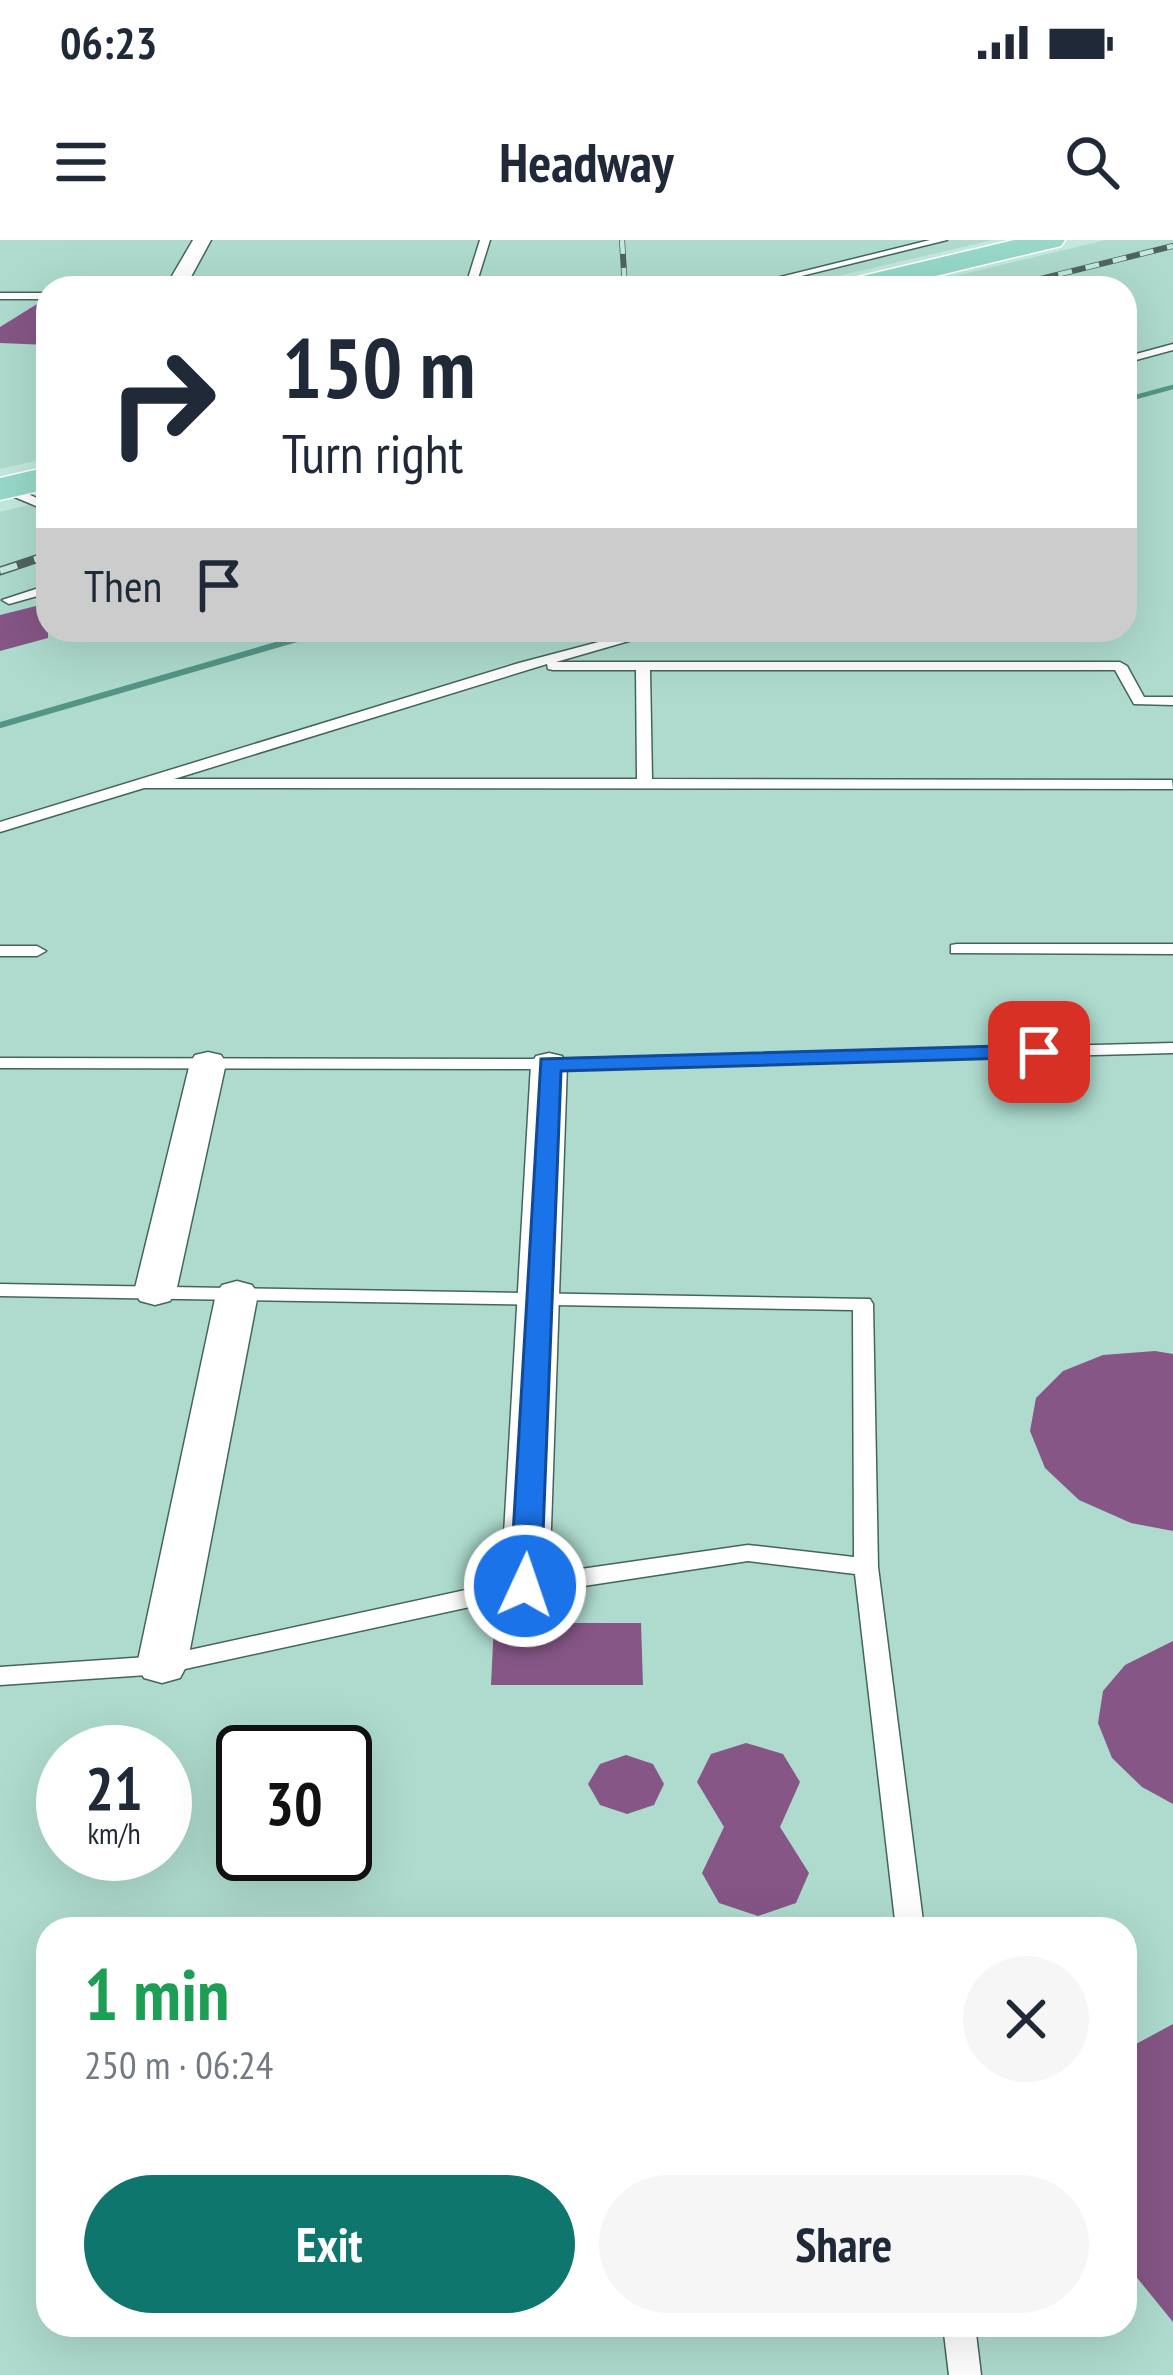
<!DOCTYPE html>
<html lang="en">
<head>
<meta charset="utf-8">
<style>
	body { margin:0; font-family:"PT Sans Narrow",sans-serif; background:#f6f6f7; color:#1f2937; height:100vh; display:flex; flex-direction:column; font-size:45px; white-space:nowrap }
	* { box-sizing:border-box; margin:0 }
	p { font-size:39px; color:#747a83 }
	.icon { flex:none; width:66px; height:66px; fill:none; stroke:currentColor; stroke-width:2; stroke-linecap:round; stroke-linejoin:round }
	.map { position:relative; flex:1; overflow:hidden }
	.drawer { position:absolute; left:36px; top:1677px; width:1101px; height:420px; display:flex; flex-direction:column; background:#fff; border-radius:36px; box-shadow:0 12px 48px #0002 }
	.drawer>* { flex:none }
	.guide { position:absolute; left:36px; top:36px; width:1101px; height:366px; border-radius:36px; box-shadow:0 12px 48px #0002; background:#fff; color:#1f2937; overflow:hidden }
	.speed { position:absolute; left:36px; top:1485px; display:flex; gap:24px; font-size:60px; font-weight:700; text-align:center }
	.speed>* { display:grid; place-content:center; width:156px; height:156px; border-radius:50%; background:#fff; box-shadow:0 12px 48px #0002; line-height:1 }
	.speed small { font-size:30px; font-weight:400 }
	.speed .limit { border:6px solid #111; border-radius:18px; background:#fff; color:#111 }
	.pin { position:absolute; display:grid; place-items:center; width:102px; height:102px; color:#fff; margin:-51px; border-radius:24px; box-shadow:0 6px 18px #0006 }
	.me { position:absolute; width:132px; margin:-66px; rotate:3deg; stroke-linejoin:round; filter:drop-shadow(0 0 9px #0008) }
	.turn { display:flex; align-items:center; gap:42px; height:252px; padding:0 48px; font-size:54px }
	.turn .icon { width:156px; height:156px; stroke-width:2.5 }
	.turn b { display:block; font-size:84px; line-height:102px }
	.then { display:flex; align-items:center; height:114px; padding:0 48px; background:#0003; gap:24px; font-size:45px }
	.round { display:grid; place-items:center; flex:none; width:126px; height:126px; border-radius:63px; background:#f6f6f7 }
	.head { display:flex; align-items:center; justify-content:space-between; height:204px; padding:0 48px }
	h1 { font-size:72px; font-weight:600; line-height:90px; color:#1e9e55 }
	.cta { display:flex; gap:24px; margin-top:auto; padding:24px 48px }
	.cta a { flex:1; height:138px; border-radius:72px; background:#0f766e; color:#fff; font-size:48px; font-weight:600; line-height:138px; text-align:center }
	.cta a+a { background:#f6f6f7; color:#1f2937 }
	.status { display:flex; justify-content:space-between; align-items:center; height:84px; padding:0 60px; background:#fff; direction:ltr }
	.status svg { height:33px; fill:currentColor }
	header { display:flex; justify-content:space-between; align-items:center; height:156px; padding:0 48px; background:#fff; font-size:54px; font-weight:600 }
	.map>svg:first-child { display:block }
</style>
</head>
<body>
<div class="status"><b>06:23</b><svg viewBox="0 0 49 12"><path d="M0 12V9h3v3zM5 12V6h3v6zM10 12V3h3v9zM15 12V0h3v12zM26 1h20v11H26zM47 4h2v5h-2z"/></svg></div>
<header><svg class="icon" aria-label="menu" viewBox="0 0 24 24"><path d="M4 6h16M4 12h16M4 18h16"/></svg>Headway<svg class="icon" aria-label="search" viewBox="0 0 24 24"><circle cx="10" cy="10" r="6"/><path d="M15 15l6 6"/></svg></header>
<div class="map">
<svg width="1173" height="2135" viewBox="0 0 1173 2135">
	<rect width="100%" height="100%" fill="#c3e8dd"/>
	<g fill="#aedbce" fill-rule="evenodd">
		<polygon points="0,0 993,0 786,48 48,48 48,218 0,229"/>
		<path d="M1106,0H1173V2135H0V272L48,260V390H1125V48H904ZM63,1512H165V1614H63ZM243,1512H345V1614H243ZM48,1689H1125V2085H48Z"/>
	</g>
	<g fill="none" stroke-linecap="round" stroke-linejoin="round">
		<polyline stroke="#549686" stroke-width="4.5" points="1125,160 1173,147"/>
		<polyline stroke="#549686" stroke-width="6" points="0,485 328,390"/>
	</g>
	<g fill="#855686">
		<polygon points="37,64 48,64 48,105 0,103 0,87"/>
		<polygon points="48,363 48,398 0,411 0,375"/>
		<polygon points="1155,1111 1173,1114 1173,1291 1131,1283 1079,1260 1045,1228 1030,1191 1036,1158 1063,1131 1103,1115"/>
		<polygon points="494,1383 641,1383 643,1445 491,1445"/>
		<polygon points="1173,1401 1173,1564 1142,1547 1112,1518 1098,1483 1103,1451 1125,1425"/>
		<polygon points="746,1503 783,1514 800,1542 780,1587 809,1633 796,1663 758,1676 719,1663 702,1633 724,1587 697,1542 711,1514"/>
		<polygon points="626,1515 653,1524 664,1544 654,1565 627,1574 600,1565 588,1544 600,1524"/>
		<polygon points="1173,1784 1173,2082 1125,2023 1125,1810"/>
	</g>
	<g fill="none" stroke-linecap="round" stroke-linejoin="round">
		<g stroke="#44655c" stroke-width="3">
			<g id="lane">
				<polygon points="480,0 490,0 475,48 465,48"/>
				<polygon points="930,0 947,0 753,48 736,48"/>
				<rect x="0" y="53" width="48" height="6"/>
				<polygon points="1173,104 1173,110 1125,123 1125,117"/>
				<polygon points="0,245 8,245 48,263 48,271 0,251"/>
				<polygon points="48,345 48,353 9,364 2,360"/>
				<path d="M644,390H667L556,422H1120L1127,426L1144,457H1173V465L1134,464L1115,430H650L652,539L1172,540L1173,549L144,548L0,592V582L519,423ZM547,424L548,429L553,430H636L637,539H174Z"/>
				<polygon points="957,704 1173,704 1173,714 951,713 951,705"/>
				<polygon points="0,706 37,706 46,711 37,716 0,716"/>
				<polygon points="1173,803 1173,813 549,829 0,828 0,818 549,819"/>
				<polygon points="0,1044 870,1059 873,1064 878,1327 924,1689 896,1689 855,1334 748,1321 525,1355 162,1434 0,1445 0,1427 162,1416 525,1337 748,1305 854,1317 853,1070 0,1056"/>
				<polygon points="943,2085 975,2085 981,2135 949,2135"/>
			</g>
		</g>
		<g stroke="#44655c" stroke-width="3">
			<g id="street">
				<polygon points="193,0 211,0 185,48 165,48"/>
				<polygon points="208,812 221,815 226,823 176,1052 170,1061 155,1065 140,1061 134,1052 190,823 195,815"/>
				<polygon points="549,813 562,816 567,824 549,1346 542,1358 525,1363 508,1358 501,1346 531,824 536,816"/>
				<polygon points="237,1041 252,1045 258,1054 187,1425 180,1438 162,1443 144,1438 137,1425 216,1054 222,1045"/>
			</g>
		</g>
		<g stroke="#fff" stroke-width="3">
			<g id="primary">
				<polygon points="1014,0 1065,0 1061,6 886,48 833,48 837,42"/>
				<polygon points="48,227 48,249 0,260 0,238"/>
			</g>
		</g>
		<use href="#lane" fill="#fff" fill-rule="evenodd"/>
		<use href="#street" fill="#fff" fill-rule="evenodd"/>
		<use href="#primary" fill="#97d8c9" fill-rule="evenodd"/>
		<g stroke="#50645e" stroke-width="6">
			<g id="rail-far1">
				<polyline points="622,0 625,48"/>
				<polyline points="1004,48 1173,6"/>
			</g>
		</g>
		<g stroke="#50645e" stroke-width="9">
			<polyline id="rail" points="0,331 48,315"/>
		</g>
		<use href="#rail-far1" stroke="#c3e8dd" stroke-width="4.5" stroke-dasharray="14" stroke-linecap="butt"/>
		<use href="#rail" stroke="#c3e8dd" stroke-width="6" stroke-dasharray="18" stroke-linecap="butt"/>
	</g>
	<polygon fill="#1a73e8" stroke="#114b97" stroke-width="3" points="1039,805 1048,807 1048,817 561,831 541,1346 536,1354 514,1354 510,1346 541,819"/>
</svg>
<div class="speed"><div>21<small>km/h</small></div><div class="limit">30</div></div>
<div class="pin" style="left:1039px;top:812px;background:#d93025"><svg class="icon" aria-label="arrive" viewBox="0 0 24 24"><path d="M6 21V4h12l-3 4 3 4H6"/></svg></div>
<svg class="me" style="left:525px;top:1346px" viewBox="-20 -20 40 40"><circle r="17" fill="#1a73e8" stroke="#fff" stroke-width="3"/><path d="M0-11L8 9 0 5-8 9z" fill="#fff"/></svg>
<div class="guide">
<div class="turn"><svg class="icon" aria-label="right" viewBox="0 0 24 24"><path d="M7 20v-9h11M14 6l5 5-5 5"/></svg><div><b>150 m</b>Turn right</div></div>
<div class="then">Then<svg class="icon" aria-label="arrive" viewBox="0 0 24 24"><path d="M6 21V4h12l-3 4 3 4H6"/></svg></div>
</div>
<section class="drawer">
<div class="head"><div><h1>1 min</h1><p>250 m · 06:24</p></div><a class="round"><svg class="icon" aria-label="close" viewBox="0 0 24 24"><path d="M6 6l12 12M18 6L6 18"/></svg></a></div>
<div class="cta"><a>Exit</a><a>Share</a></div>
</section>
</div>
</body>
</html>
